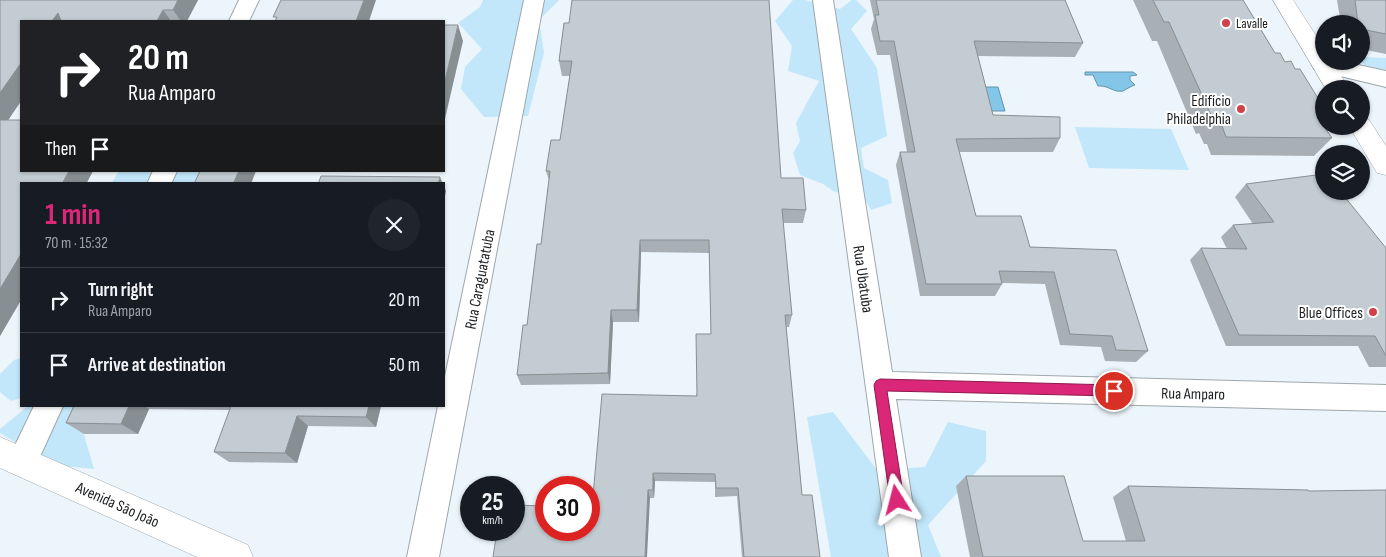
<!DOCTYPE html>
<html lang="en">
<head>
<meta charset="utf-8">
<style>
	body { margin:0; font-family:"Sofia Sans Condensed",sans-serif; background:#20242c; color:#f1f3f6; height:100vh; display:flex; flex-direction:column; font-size:19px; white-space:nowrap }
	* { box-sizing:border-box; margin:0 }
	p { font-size:16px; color:#9ea1a6 }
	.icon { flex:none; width:28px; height:28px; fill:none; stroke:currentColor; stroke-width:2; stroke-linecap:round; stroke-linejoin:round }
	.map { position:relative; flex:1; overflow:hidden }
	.sheet { position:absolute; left:20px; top:182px; width:425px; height:225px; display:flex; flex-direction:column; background:#171b24; border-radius:0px; box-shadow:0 1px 4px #0004 }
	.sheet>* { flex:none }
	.banner { position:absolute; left:20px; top:20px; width:425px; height:152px; border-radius:0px; box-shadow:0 1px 4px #0004; background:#202124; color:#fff; overflow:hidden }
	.tools { position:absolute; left:1315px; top:15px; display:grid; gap:10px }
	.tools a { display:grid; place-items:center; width:55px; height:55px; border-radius:50%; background:#171b24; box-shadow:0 1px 4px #0004; font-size:25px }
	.speed { position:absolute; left:460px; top:476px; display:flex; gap:10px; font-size:25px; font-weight:700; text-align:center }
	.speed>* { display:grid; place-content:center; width:65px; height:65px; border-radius:50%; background:#171b24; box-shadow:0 1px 4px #0004; line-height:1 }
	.speed small { font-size:12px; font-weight:400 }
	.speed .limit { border:8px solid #d22; background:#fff; color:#111 }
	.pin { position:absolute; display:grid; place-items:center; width:42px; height:42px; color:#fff; margin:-21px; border:2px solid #fff; border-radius:50%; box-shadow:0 1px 5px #0007 }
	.me { position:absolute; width:55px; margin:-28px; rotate:351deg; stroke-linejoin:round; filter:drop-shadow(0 0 4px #0008) }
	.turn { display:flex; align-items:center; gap:18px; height:105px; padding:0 25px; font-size:22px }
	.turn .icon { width:65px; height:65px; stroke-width:2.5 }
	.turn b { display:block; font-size:35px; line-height:42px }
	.then { display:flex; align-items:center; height:48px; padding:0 25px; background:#0003; gap:10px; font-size:19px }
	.round { display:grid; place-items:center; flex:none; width:52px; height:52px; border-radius:26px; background:#20242c }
	.summary { display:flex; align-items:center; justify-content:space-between; height:85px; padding:0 25px }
	h1 { font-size:30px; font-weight:700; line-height:38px; color:#db2777 }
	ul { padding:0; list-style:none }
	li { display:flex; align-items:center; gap:15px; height:65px; padding:0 25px; border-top:1px solid #363941 }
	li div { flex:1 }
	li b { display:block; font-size:19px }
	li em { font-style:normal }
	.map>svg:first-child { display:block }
</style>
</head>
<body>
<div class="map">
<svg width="1386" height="557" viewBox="0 0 1386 557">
	<rect width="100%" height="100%" fill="#ecf5fb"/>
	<g fill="#c2e7fa">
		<polygon points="483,0 559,0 539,20 544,53 528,116 484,117 461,89 465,67 482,49 458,23 480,7"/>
		<polygon points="793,0 805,0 840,9 852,0 856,0 867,11 851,29 877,68 887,136 861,148 864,168 888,180 892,203 871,210 866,201 833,191 823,184 800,175 793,153 800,141 796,123 819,81 788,71 792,46 775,21"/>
		<polygon points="1361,57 1386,58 1386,89 1361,61"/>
		<polygon points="1075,127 1171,129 1189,170 1089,168"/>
		<polygon points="119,171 208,171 204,184 111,184"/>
		<polygon points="21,358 21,398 11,401 0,392 0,374 14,360"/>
		<polygon points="28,406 86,406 79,418 94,469 53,465 0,433 0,429"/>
		<polygon points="833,412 877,470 925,467 948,422 986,431 986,461 928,525 941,557 831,557 807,417"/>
	</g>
	<g fill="#83c6e8" stroke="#6494ad">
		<path d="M1085,72H1133L1137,75L1130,76V80L1135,85C1131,86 1127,89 1123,91C1113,93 1109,85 1098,86L1093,75H1085Z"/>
		<polygon points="978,87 998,87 1005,111 985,111"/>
	</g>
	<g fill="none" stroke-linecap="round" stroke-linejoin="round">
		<g stroke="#9ea7ac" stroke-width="2">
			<g id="minor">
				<polygon points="239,0 259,0 249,21 229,21"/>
				<polygon points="524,0 544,0 439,557 407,557 438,406 444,406 444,381"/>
				<polygon points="813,0 833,0 892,372 1386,385 1386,411 896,399 921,557 889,557"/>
				<polygon points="1323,58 1324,61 1340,61 1386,71 1386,87 1315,70 1312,65 1315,60"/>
				<polygon points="153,171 177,171 171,184 147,184"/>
				<polygon points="34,406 63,406 33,472 22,477 11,472 7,462"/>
			</g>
		</g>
		<g stroke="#9ea7ac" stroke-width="1">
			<g id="secondary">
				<polygon points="1273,0 1293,0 1324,48 1324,61 1332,61 1349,89 1326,89"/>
				<polygon points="1361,117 1369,120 1386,146 1386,175 1377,173 1349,126 1361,126"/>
			</g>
		</g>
		<g stroke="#9ea7ac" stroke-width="1">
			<polygon id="primary" points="0,437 248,545 253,557 197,557 0,468"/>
		</g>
		<use href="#minor" fill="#fff" fill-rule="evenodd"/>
		<use href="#secondary" fill="#fff" fill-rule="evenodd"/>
		<use href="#primary" fill="#fff" fill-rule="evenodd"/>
	</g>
	<g fill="#a8afb5">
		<polygon points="0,0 198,0 187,21 21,21 21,101 8,120 93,171 86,184 21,184 21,300 0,336"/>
		<polygon points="870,0 1065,0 1083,43 1075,57 978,56 993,115 1060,138 1053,152 959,152 976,216 1030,247 1148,351 1136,362 1105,361 1101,347 1060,345 1045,284 1002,283 1002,284 995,296 920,296 896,165 900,152 907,152 890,55 877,55 871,29 874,19"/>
		<polygon points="1133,0 1243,0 1275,53 1285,62 1324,126 1330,128 1327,131 1332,138 1314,156 1211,155 1207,144 1204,144 1199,133 1196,134 1157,41 1152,41"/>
		<polygon points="1337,0 1386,0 1386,54 1361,49 1361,24 1341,24"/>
		<polygon points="564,23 781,178 806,210 803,223 783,223 792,315 789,327 786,327 802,495 820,557 742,557 737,496 715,497 715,482 655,481 654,498 650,498 592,507 696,396 711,334 709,253 641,252 639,322 613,322 610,384 521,385 517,375 527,325 541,244 549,180 546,171 560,140 570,76 562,76 559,61"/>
		<polygon points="1246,184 1386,248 1386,367 1369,367 1358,346 1226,346 1190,260 1201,248 1227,249 1221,237 1233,225 1253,224 1235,197"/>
		<polygon points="74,406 381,406 376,427 308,426 297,463 229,462 214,452 230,410 149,409 138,434 84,434 66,423"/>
		<polygon points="966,476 1083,541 1126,541 1113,497 1128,486 1309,491 1386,557 970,557 956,486"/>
	</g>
	<g fill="#888f93">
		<polygon points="178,0 198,0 187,21 181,21 173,10"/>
		<polygon points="364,0 376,0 369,21 356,21"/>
		<polygon points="163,10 171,21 157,21"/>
		<polygon points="58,13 65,21 52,21"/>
		<polygon points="458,25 463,41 444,123 444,85"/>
		<polygon points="21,63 21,101 0,132 0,93"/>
		<polygon points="69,171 93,171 86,184 62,184"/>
		<polygon points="239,171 256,171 251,184 233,184"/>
		<polygon points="440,177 443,184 438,184"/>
		<polygon points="444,186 446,191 444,201"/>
		<polygon points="640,240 641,252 639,322 637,310"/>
		<polygon points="21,254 21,300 0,336 0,289"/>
		<polygon points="611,310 613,322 610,384 608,373"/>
		<polygon points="129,406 145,406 149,409 138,434 121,424"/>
		<polygon points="369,406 381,406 376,427 366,417"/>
		<polygon points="297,416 308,426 297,463 285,453"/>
		<polygon points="653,473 655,481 654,498 653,490"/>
		<polygon points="648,490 650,498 647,557 645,557"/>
	</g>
	<g fill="#c3ccd2" stroke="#888f93">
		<polygon points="0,0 178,0 173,10 163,10 157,21 61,21 58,13 52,21 21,21 21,63 0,93"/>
		<polygon points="281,0 364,0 356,21 275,21 277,17 273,17"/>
		<polygon points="572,0 769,0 781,178 803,178 806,210 782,209 792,315 785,315 802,495 812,495 820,557 744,557 738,488 716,488 715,474 653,473 653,490 648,490 645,557 493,557 497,530 514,530 514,505 546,506 546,530 589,530 589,507 592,507 602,394 697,396 696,334 711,334 709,240 640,240 637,310 611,310 608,373 517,375 523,325 527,325 537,244 541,244 550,171 546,171 551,140 560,140 572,61 559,61 564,23 569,23"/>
		<polygon points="876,0 1065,0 1083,43 974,41 993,115 1060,117 1060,138 956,139 976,216 1021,216 1030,247 1116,250 1148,351 1116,350 1112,336 1070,334 1054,272 999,271 1002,284 926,284 900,152 915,152 894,41 880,41 875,15 879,15"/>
		<polygon points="1153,0 1243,0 1275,53 1280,53 1285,62 1291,61 1295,69 1300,69 1324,108 1324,126 1329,126 1330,128 1325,128 1332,138 1226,137 1222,126 1219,126 1214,115 1211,115 1169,22 1164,22"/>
		<polygon points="1355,0 1386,0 1386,34 1361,29 1361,24 1358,24"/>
		<polygon points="444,25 458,25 444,85"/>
		<polygon points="0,120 21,120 21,171 69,171 62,184 21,184 21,254 0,289"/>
		<polygon points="200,171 239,171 233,184 194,184"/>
		<polygon points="1324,174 1324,191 1340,191 1386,248 1386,356 1375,336 1239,335 1201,248 1247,249 1233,225 1274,222 1246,184"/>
		<polygon points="321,176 440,177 438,184 318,184"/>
		<polygon points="74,406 129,406 121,424 66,423"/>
		<polygon points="231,406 369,406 366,417 297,416 285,453 214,452"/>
		<polygon points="966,476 1064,476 1083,541 1145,541 1128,486 1308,490 1309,491 1386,490 1386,557 983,557"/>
	</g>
	<polygon fill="#db2777" stroke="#8e194d" points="880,379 1114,385 1118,387 1120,391 1118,395 1114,396 887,391 904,500 902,504 897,506 892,504 890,500 874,385 876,381"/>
	<g fill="#d04149" stroke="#fff" stroke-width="2">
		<circle cx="1226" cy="23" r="5"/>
		<circle cx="1241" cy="109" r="5"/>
		<circle cx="1373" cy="312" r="5"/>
	</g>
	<g text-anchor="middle" stroke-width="4" stroke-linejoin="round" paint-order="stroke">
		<g font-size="14" fill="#1d2022" stroke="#fff" text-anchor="start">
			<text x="1236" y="28">Lavalle</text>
		</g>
		<g font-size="16" fill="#1d2022" stroke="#fff" text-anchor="end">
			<text x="1231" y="106">Edifício<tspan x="1231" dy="18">Philadelphia</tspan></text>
			<text x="1363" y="318">Blue Offices</text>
		</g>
		<g font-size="16" fill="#1d2022" stroke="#fff">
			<text transform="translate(479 279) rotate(-79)" y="6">Rua Caraguatatuba</text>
			<text transform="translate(864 279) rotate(82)" y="6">Rua Ubatuba</text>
			<text transform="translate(1193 393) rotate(1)" y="6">Rua Amparo</text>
			<text transform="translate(118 504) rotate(24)" y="6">Avenida São João</text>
		</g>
	</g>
</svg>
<div class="tools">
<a><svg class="icon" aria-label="sound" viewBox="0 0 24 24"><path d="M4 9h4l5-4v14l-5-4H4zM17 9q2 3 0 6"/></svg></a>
<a><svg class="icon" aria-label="search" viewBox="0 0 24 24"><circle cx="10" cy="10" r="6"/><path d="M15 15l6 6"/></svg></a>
<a><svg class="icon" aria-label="layers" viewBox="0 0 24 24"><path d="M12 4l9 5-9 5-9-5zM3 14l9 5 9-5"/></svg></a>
</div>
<div class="speed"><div>25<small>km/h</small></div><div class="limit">30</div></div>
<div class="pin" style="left:1114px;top:391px;background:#d93025"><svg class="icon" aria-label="arrive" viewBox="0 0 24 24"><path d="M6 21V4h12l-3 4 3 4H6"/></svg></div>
<svg class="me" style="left:897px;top:500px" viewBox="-20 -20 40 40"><path d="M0-17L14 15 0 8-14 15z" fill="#db2777" stroke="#fff" stroke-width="4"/></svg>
<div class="banner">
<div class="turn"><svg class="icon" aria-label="right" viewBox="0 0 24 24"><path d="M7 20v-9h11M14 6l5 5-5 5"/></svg><div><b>20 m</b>Rua Amparo</div></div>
<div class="then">Then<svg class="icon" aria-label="arrive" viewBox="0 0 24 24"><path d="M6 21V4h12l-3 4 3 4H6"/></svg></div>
</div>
<section class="sheet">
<div class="summary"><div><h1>1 min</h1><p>70 m · 15:32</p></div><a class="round"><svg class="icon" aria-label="close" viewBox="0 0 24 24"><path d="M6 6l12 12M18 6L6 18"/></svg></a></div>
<ul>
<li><svg class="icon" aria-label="right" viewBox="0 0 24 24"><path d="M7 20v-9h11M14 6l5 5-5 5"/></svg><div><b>Turn right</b><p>Rua Amparo</p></div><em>20 m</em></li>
<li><svg class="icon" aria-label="arrive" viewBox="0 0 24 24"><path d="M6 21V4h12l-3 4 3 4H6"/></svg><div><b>Arrive at destination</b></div><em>50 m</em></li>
</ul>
</section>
</div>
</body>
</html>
